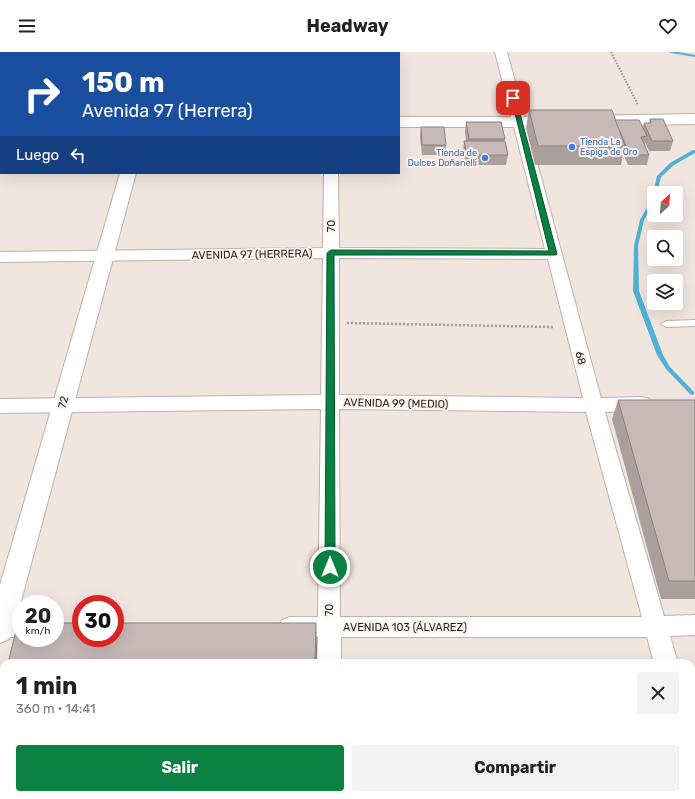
<!DOCTYPE html>
<html lang="es">
<head>
<meta charset="utf-8">
<style>
	body { margin:0; font-family:Rubik,sans-serif; background:#f2f2f2; color:#222; height:100vh; display:flex; flex-direction:column; font-size:15px; white-space:nowrap }
	* { box-sizing:border-box; margin:0 }
	p { font-size:13px; color:#767676 }
	.icon { flex:none; width:22px; height:22px; fill:none; stroke:currentColor; stroke-width:2; stroke-linecap:round; stroke-linejoin:round }
	.map { position:relative; flex:1; overflow:hidden }
	.side { position:absolute; left:0px; top:607px; width:695px; height:140px; display:flex; flex-direction:column; background:#fff; border-radius:12px 12px 0 0; box-shadow:0 4px 16px #0002 }
	.side>* { flex:none }
	.banner { position:absolute; left:0px; top:0px; width:400px; height:122px; box-shadow:0 4px 16px #0002; background:#1a4fa0; color:#fff; overflow:hidden }
	.needle { width:26px; rotate:26deg }
	.controls { position:absolute; left:647px; top:134px; display:grid; gap:8px }
	.controls a { display:grid; place-items:center; width:36px; height:36px; border-radius:4px; background:#fff; box-shadow:0 4px 16px #0002; font-size:20px }
	.speed { position:absolute; left:12px; top:543px; display:flex; gap:8px; font-size:20px; font-weight:700; text-align:center }
	.speed>* { display:grid; place-content:center; width:52px; height:52px; border-radius:50%; background:#fff; box-shadow:0 4px 16px #0002; line-height:1 }
	.speed small { font-size:10px; font-weight:400 }
	.speed .limit { border:6px solid #d22; background:#fff; color:#111 }
	.pin { position:absolute; display:grid; place-items:center; width:34px; height:34px; color:#fff; margin:-17px; border-radius:8px; box-shadow:0 2px 6px #0006 }
	.me { position:absolute; width:44px; margin:-22px; rotate:0deg; stroke-linejoin:round; filter:drop-shadow(0 0 3px #0008) }
	.turn { display:flex; align-items:center; gap:14px; height:84px; padding:0 16px; font-size:18px }
	.turn .icon { width:52px; height:52px; stroke-width:2.5 }
	.turn b { display:block; font-size:28px; line-height:34px }
	.then { display:flex; align-items:center; height:38px; padding:0 16px; background:#0003; gap:8px; font-size:15px }
	.round { display:grid; place-items:center; flex:none; width:42px; height:42px; border-radius:4px; background:#f2f2f2 }
	.summary { display:flex; align-items:center; justify-content:space-between; height:68px; padding:0 16px }
	h1 { font-size:24px; font-weight:700; line-height:30px }
	.cta { display:flex; gap:8px; margin-top:auto; padding:8px 16px }
	.cta a { flex:1; height:46px; border-radius:4px; background:#0b8043; color:#fff; font-size:16px; font-weight:700; line-height:46px; text-align:center }
	.cta a+a { background:#f2f2f2; color:#222 }
	header { display:flex; justify-content:space-between; align-items:center; height:52px; padding:0 16px; background:#fff; font-size:18px; font-weight:700 }
	.map>svg:first-child { display:block }
</style>
</head>
<body>
<header><svg class="icon" aria-label="menu" viewBox="0 0 24 24"><path d="M4 6h16M4 12h16M4 18h16"/></svg>Headway<svg class="icon" aria-label="heart" viewBox="0 0 24 24"><path d="M12 20l-8-8c-3-5 5-10 8-4 3-6 11-1 8 4z"/></svg></header>
<div class="map">
<svg width="695" height="747" viewBox="0 0 695 747">
	<rect width="100%" height="100%" fill="#f0e5df"/>
	<g fill="none" stroke-linecap="round" stroke-linejoin="round">
		<g fill="#4fb1d5" fill-rule="evenodd">
			<polygon points="669,0 678,0 695,3 695,5 671,1"/>
			<polygon points="693,98 695,98 695,101 674,113 661,125 657,141 654,141 653,142 653,141 657,124 670,111"/>
			<polygon points="652,143 654,143 654,151 644,168 638,194 639,239 663,303 670,315 694,340 695,341 692,343 690,342 666,317 657,303 633,239 634,194 640,168 650,150"/>
		</g>
		<g stroke="#bcb2ac" stroke-width="2">
			<polygon id="lane" points="695,268 695,274 666,275 661,272 666,269"/>
		</g>
		<g stroke="#bcb2ac" stroke-width="2">
			<g id="street">
				<rect x="325" y="0" width="12" height="1"/>
				<path d="M495,0H507L601,346L642,345L649,347L651,352L649,357L642,359L605,360L664,564L695,563V583L670,584L678,611H654L647,585H341V611H317L318,585H290L282,582L279,575L282,568L290,565H318L321,357L0,361V347L321,343L323,206L0,210V200L323,196L324,121H338L339,196L545,197ZM339,206L548,207L583,346L339,343ZM339,357L586,360L642,565H340Z"/>
				<rect x="0" y="565" width="21" height="20"/>
				<polygon points="691,690 695,691 695,729 691,727"/>
				<rect x="316" y="743" width="26" height="4"/>
			</g>
		</g>
		<g stroke="#bcb2ac" stroke-width="2">
			<g id="secondary">
				<polygon points="695,62 695,72 519,75 399,75 399,65 519,65"/>
				<rect x="0" y="68" width="1" height="10"/>
				<polygon points="120,121 136,121 13,579 9,587 0,591 0,533"/>
			</g>
		</g>
		<polyline stroke="#a09893" stroke-width="2" stroke-dasharray="1.5 1.5" stroke-linecap="butt" points="611,0 638,53"/>
		<polyline stroke="#a09893" stroke-width="2.5" stroke-dasharray="2 2" stroke-linecap="butt" points="347,271 554,275"/>
		<use href="#lane" fill="#fff" fill-rule="evenodd"/>
		<use href="#street" fill="#fff" fill-rule="evenodd"/>
		<use href="#secondary" fill="#fff" fill-rule="evenodd"/>
	</g>
	<g fill="#aa9f9d">
		<rect x="0" y="20" width="1" height="41"/>
		<polygon points="529,58 615,68 643,76 644,71 649,71 650,67 673,89 670,99 649,99 645,90 645,93 649,103 647,113 628,113 623,102 621,113 535,113 526,76"/>
		<polygon points="466,70 505,87 504,89 508,103 506,113 466,113 463,99 464,89 466,89 465,80"/>
		<polygon points="421,75 446,93 445,103 422,103 420,85"/>
		<polygon points="618,348 695,348 695,547 661,547 612,367"/>
	</g>
	<g fill="#8b8280">
		<polygon points="316,571 317,595 317,611 315,611"/>
		<rect x="313" y="743" width="2" height="4"/>
	</g>
	<g fill="#c6b9b7" stroke="#8b8280">
		<rect x="0" y="20" width="1" height="27"/>
		<polygon points="529,58 612,58 625,94 538,94"/>
		<polygon points="650,67 663,67 673,89 652,89 644,71 651,71"/>
		<polygon points="615,68 639,68 647,84 641,85 649,103 630,103"/>
		<polygon points="466,70 501,70 505,87 469,87"/>
		<polygon points="421,75 444,75 446,93 422,93"/>
		<polygon points="464,89 505,89 508,103 467,103"/>
		<polygon points="618,348 695,348 695,529 669,529"/>
		<polygon points="18,571 21,571 21,586 55,586 55,571 81,571 81,586 115,586 115,571 316,571 315,611 8,611"/>
		<polygon points="4,625 4,743 313,743 313,747 0,747 0,640"/>
	</g>
	<polygon fill="#0b8043" stroke="#07532c" points="511,45 516,46 557,202 556,203 334,203 335,515 333,518 330,519 326,518 325,515 327,201 331,198 549,199"/>
	<g fill="#3f7fe0" stroke="#fdf2ec" stroke-width="1.5">
		<circle cx="572" cy="95" r="4"/>
		<circle cx="485" cy="106" r="4"/>
	</g>
	<g text-anchor="middle" stroke-width="4" stroke-linejoin="round" paint-order="stroke">
		<g font-size="9" fill="#366cbe" stroke="#fdf2ec" text-anchor="start">
			<text x="580" y="93">Tienda La<tspan x="580" dy="10">Espiga de Oro</tspan></text>
			<text x="477" y="104" text-anchor="end">Tienda de<tspan x="477" dy="10">Dulces Doñanelli</tspan></text>
		</g>
		<g font-size="11" fill="#231f1d" stroke="#fdf2ec">
			<text transform="translate(331 174) rotate(-90)" y="4">70</text>
			<text transform="translate(252 202) rotate(-1)" y="4">AVENIDA 97 (HERRERA)</text>
			<text transform="translate(581 306) rotate(75)" y="4">68</text>
			<text transform="translate(63 350) rotate(-75)" y="4">72</text>
			<text transform="translate(396 351) rotate(1)" y="4">AVENIDA 99 (MEDIO)</text>
			<text transform="translate(329 558) rotate(-90)" y="4">70</text>
			<text x="405" y="579">AVENIDA 103 (ÁLVAREZ)</text>
		</g>
	</g>
</svg>
<div class="controls">
<a><svg class="needle" viewBox="-14 -14 28 28"><path d="M0-13l5 13h-10z" fill="#e53935"/><path d="M0 13l5-13h-10z" fill="#767676"/></svg></a>
<a><svg class="icon" aria-label="search" viewBox="0 0 24 24"><circle cx="10" cy="10" r="6"/><path d="M15 15l6 6"/></svg></a>
<a><svg class="icon" aria-label="layers" viewBox="0 0 24 24"><path d="M12 4l9 5-9 5-9-5zM3 14l9 5 9-5"/></svg></a>
</div>
<div class="speed"><div>20<small>km/h</small></div><div class="limit">30</div></div>
<div class="pin" style="left:513px;top:46px;background:#d93025"><svg class="icon" aria-label="arrive" viewBox="0 0 24 24"><path d="M6 21V4h12l-3 4 3 4H6"/></svg></div>
<svg class="me" style="left:330px;top:515px" viewBox="-20 -20 40 40"><circle r="17" fill="#0b8043" stroke="#fff" stroke-width="3"/><path d="M0-11L8 9 0 5-8 9z" fill="#fff"/></svg>
<div class="banner">
<div class="turn"><svg class="icon" aria-label="right" viewBox="0 0 24 24"><path d="M7 20v-9h11M14 6l5 5-5 5"/></svg><div><b>150 m</b>Avenida 97 (Herrera)</div></div>
<div class="then">Luego<svg class="icon" aria-label="left" viewBox="0 0 24 24"><path d="M17 20v-9H6M10 6l-5 5 5 5"/></svg></div>
</div>
<section class="side">
<div class="summary"><div><h1>1 min</h1><p>360 m · 14:41</p></div><a class="round"><svg class="icon" aria-label="close" viewBox="0 0 24 24"><path d="M6 6l12 12M18 6L6 18"/></svg></a></div>
<div class="cta"><a>Salir</a><a>Compartir</a></div>
</section>
</div>
</body>
</html>
